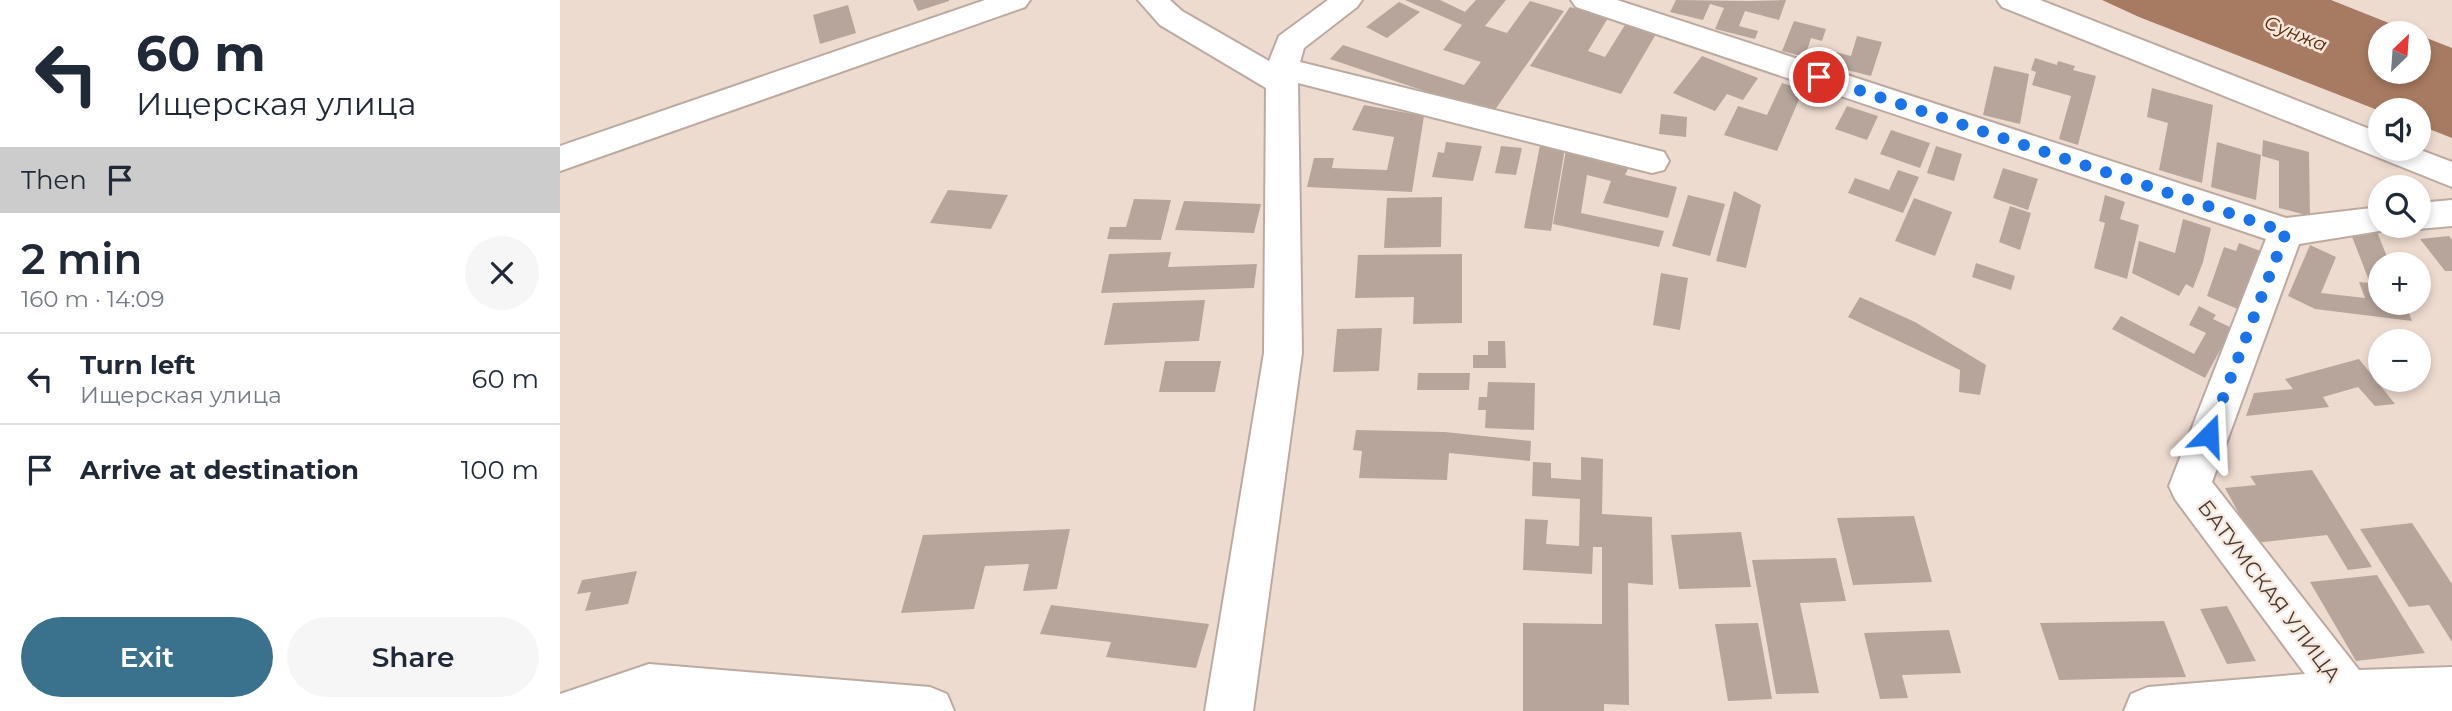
<!DOCTYPE html>
<html lang="en">
<head>
<meta charset="utf-8">
<style>
	body { margin:0; font-family:Montserrat,sans-serif; background:#f6f6f7; color:#1f2937; height:100vh; display:flex; flex-direction:column; font-size:26px; white-space:nowrap }
	* { box-sizing:border-box; margin:0 }
	p { font-size:23px; color:#747a83 }
	.icon { flex:none; width:38px; height:38px; fill:none; stroke:currentColor; stroke-width:2; stroke-linecap:round; stroke-linejoin:round }
	.map { position:relative; flex:1; overflow:hidden }
	.panel { display:flex; flex-direction:column; background:#fff; width:560px }
	.panel>* { flex:none }
	.hud { background:#fff; color:#1f2937; overflow:hidden }
	.needle { width:46px; rotate:25deg }
	.fabs { position:absolute; left:1808px; top:21px; display:grid; gap:14px }
	.fabs a { display:grid; place-items:center; width:63px; height:63px; border-radius:50%; background:#fff; box-shadow:0 4px 10px #0003; font-size:35px }
	.pin { position:absolute; display:grid; place-items:center; width:60px; height:60px; color:#fff; margin:-30px; border:4px solid #fff; border-radius:50%; box-shadow:0 2px 7px #0007 }
	.me { position:absolute; width:77px; margin:-38px; rotate:21deg; stroke-linejoin:round; filter:drop-shadow(0 0 5px #0008) }
	.turn { display:flex; align-items:center; gap:24px; height:147px; padding:0 21px; font-size:32px }
	.turn .icon { width:91px; height:91px; stroke-width:2.5 }
	.turn b { display:block; font-size:49px; line-height:60px }
	.then { display:flex; align-items:center; height:66px; padding:0 21px; background:#0003; gap:14px; font-size:26px }
	.round { display:grid; place-items:center; flex:none; width:74px; height:74px; border-radius:37px; background:#f6f6f7 }
	.summary { display:flex; align-items:center; justify-content:space-between; height:119px; padding:0 21px }
	h1 { font-size:42px; font-weight:600; line-height:52px }
	.primary-button { display:flex; gap:14px; margin-top:auto; padding:14px 21px }
	.primary-button a { flex:1; height:80px; border-radius:42px; background:#3a718c; color:#fff; font-size:28px; font-weight:600; line-height:80px; text-align:center }
	.primary-button a+a { background:#f6f6f7; color:#1f2937 }
	ul { padding:0; list-style:none }
	li { display:flex; align-items:center; gap:21px; height:91px; padding:0 21px; border-top:2px solid #e0e1e3 }
	li div { flex:1 }
	li b { display:block; font-size:26px }
	li em { font-style:normal }
	main { display:flex; flex:1; min-height:0 }
	.map>svg:first-child { display:block }
</style>
</head>
<body>
<main>
<section class="panel">
<div class="hud">
<div class="turn"><svg class="icon" aria-label="left" viewBox="0 0 24 24"><path d="M17 20v-9H6M10 6l-5 5 5 5"/></svg><div><b>60 m</b>Ищерская улица</div></div>
<div class="then">Then<svg class="icon" aria-label="arrive" viewBox="0 0 24 24"><path d="M6 21V4h12l-3 4 3 4H6"/></svg></div>
</div>
<div class="summary"><div><h1>2 min</h1><p>160 m · 14:09</p></div><a class="round"><svg class="icon" aria-label="close" viewBox="0 0 24 24"><path d="M6 6l12 12M18 6L6 18"/></svg></a></div>
<ul>
<li><svg class="icon" aria-label="left" viewBox="0 0 24 24"><path d="M17 20v-9H6M10 6l-5 5 5 5"/></svg><div><b>Turn left</b><p>Ищерская улица</p></div><em>60 m</em></li>
<li><svg class="icon" aria-label="arrive" viewBox="0 0 24 24"><path d="M6 21V4h12l-3 4 3 4H6"/></svg><div><b>Arrive at destination</b></div><em>100 m</em></li>
</ul>
<div class="primary-button"><a>Exit</a><a>Share</a></div>
</section>
<div class="map">
<svg width="1892" height="711" viewBox="0 0 1892 711">
	<rect width="100%" height="100%" fill="#eedbd0"/>
	<polygon fill="#a77b61" points="1542,0 1771,0 1854,33 1820,33 1820,72 1858,72 1859,35 1892,48 1892,138 1859,125 1858,110 1820,111 1579,17"/>
	<g fill="#b7a59b">
		<polygon points="353,0 389,0 389,1 358,11"/>
		<polygon points="845,0 880,0 905,12 916,0 946,0 925,26 947,33 970,1 1004,11 932,114 770,59 783,45 904,85 921,62 883,50 902,25"/>
		<polygon points="1116,0 1189,1 1226,0 1219,20 1185,11 1179,26 1198,31 1195,39 1155,29 1164,8 1150,4 1143,20 1110,12"/>
		<polygon points="839,2 860,12 827,38 806,27"/>
		<polygon points="288,5 296,33 260,44 253,15"/>
		<polygon points="1010,7 1048,18 1028,51 1045,57 1065,25 1096,34 1061,94 970,66"/>
		<polygon points="1234,21 1266,29 1262,41 1251,38 1245,57 1222,51"/>
		<polygon points="1297,36 1322,42 1311,76 1267,65 1272,51 1291,56"/>
		<polygon points="1142,56 1198,78 1183,100 1167,94 1155,111 1113,93"/>
		<polygon points="1475,58 1497,65 1498,61 1515,66 1513,70 1536,76 1518,145 1499,139 1511,96 1472,85 1476,72 1471,70"/>
		<polygon points="1434,66 1469,74 1460,124 1423,115"/>
		<polygon points="1222,83 1243,90 1217,151 1164,135 1178,106 1207,115"/>
		<polygon points="1592,88 1653,105 1642,183 1599,170 1608,123 1587,117"/>
		<polygon points="804,105 864,116 852,192 747,187 754,158 774,158 772,168 827,170 834,137 792,130"/>
		<polygon points="1287,106 1318,116 1307,140 1275,129"/>
		<polygon points="1101,114 1127,117 1126,137 1099,134"/>
		<polygon points="1331,130 1370,143 1360,168 1320,154"/>
		<polygon points="1703,140 1749,152 1750,216 1719,208 1719,161 1702,156"/>
		<polygon points="886,142 922,146 913,181 872,177 878,152 884,153"/>
		<polygon points="1657,142 1701,155 1696,200 1651,187"/>
		<polygon points="980,145 1005,148 991,231 964,228"/>
		<polygon points="941,146 962,148 956,175 935,173"/>
		<polygon points="1376,146 1402,154 1394,181 1367,173"/>
		<polygon points="1006,150 1069,167 1065,175 1117,187 1108,218 1043,203 1051,181 1027,175 1021,213 1104,231 1099,247 993,224"/>
		<polygon points="1443,168 1478,179 1468,210 1433,198"/>
		<polygon points="1338,170 1359,177 1343,213 1288,193 1295,178 1329,190"/>
		<polygon points="388,190 448,195 431,229 370,223"/>
		<polygon points="1174,191 1201,205 1186,268 1156,261"/>
		<polygon points="1128,195 1165,204 1150,256 1112,246"/>
		<polygon points="1545,195 1565,202 1560,219 1579,225 1567,279 1534,268 1545,223 1539,221"/>
		<polygon points="882,197 881,247 824,248 827,198"/>
		<polygon points="1354,198 1392,212 1375,256 1335,241"/>
		<polygon points="574,199 611,200 601,240 547,239 550,227 566,227"/>
		<polygon points="624,201 701,204 694,233 615,230"/>
		<polygon points="1450,206 1471,213 1460,250 1439,242"/>
		<polygon points="1623,219 1651,228 1643,262 1633,288 1626,284 1619,296 1572,273 1579,241 1615,253"/>
		<polygon points="1817,232 1830,264 1820,264 1820,303 1845,303 1852,321 1755,309 1728,296 1750,245 1776,257 1761,293 1805,298 1799,282 1810,283 1791,234"/>
		<polygon points="1889,236 1892,240 1892,271 1885,271 1860,239"/>
		<polygon points="1679,243 1706,253 1687,313 1647,296 1664,247 1676,251"/>
		<polygon points="611,252 608,267 697,264 694,288 541,293 549,254"/>
		<polygon points="902,254 902,323 853,324 854,297 795,298 798,255"/>
		<polygon points="1416,263 1455,276 1451,290 1412,277"/>
		<polygon points="1101,273 1128,278 1120,330 1093,325"/>
		<polygon points="1300,297 1355,322 1426,365 1420,395 1399,392 1400,370 1288,317"/>
		<polygon points="645,300 639,341 544,345 553,303"/>
		<polygon points="1639,306 1656,315 1653,319 1672,328 1645,378 1552,329 1561,316 1634,354 1646,333 1629,325"/>
		<polygon points="822,328 819,371 773,372 777,329"/>
		<polygon points="928,341 945,341 946,368 913,368 913,355 928,355"/>
		<polygon points="1799,359 1835,404 1815,406 1798,387 1763,397 1769,407 1686,416 1694,393 1733,389 1725,379"/>
		<polygon points="605,361 661,361 655,392 599,392"/>
		<polygon points="858,373 910,373 909,390 857,390"/>
		<polygon points="928,382 975,383 974,430 925,428 926,410 918,410 919,397 927,397"/>
		<polygon points="796,430 885,432 971,441 970,461 889,453 887,480 799,478 802,451 793,450"/>
		<polygon points="1021,457 1043,459 1042,514 1092,517 1093,585 1068,583 1069,705 1044,704 1044,711 963,711 963,623 1042,624 1042,547 1033,547 1032,574 963,570 965,519 988,520 986,544 1019,546 1020,499 972,496 973,462 991,463 991,478 1021,480"/>
		<polygon points="1752,470 1812,567 1788,570 1767,535 1695,543 1665,488 1696,485 1690,476"/>
		<polygon points="1354,516 1372,582 1293,585 1277,518"/>
		<polygon points="1852,523 1892,584 1892,642 1869,605 1849,607 1800,529"/>
		<polygon points="510,529 497,589 463,591 469,564 425,566 414,609 341,613 363,535"/>
		<polygon points="1181,532 1191,587 1119,589 1111,535"/>
		<polygon points="1276,558 1286,601 1240,603 1259,693 1216,694 1192,560"/>
		<polygon points="77,571 68,604 25,611 31,592 17,594 22,580"/>
		<polygon points="1817,575 1865,653 1796,661 1750,582"/>
		<polygon points="491,605 649,624 636,668 546,657 551,642 480,634"/>
		<polygon points="1667,606 1696,661 1667,664 1640,609"/>
		<polygon points="1604,621 1626,677 1499,680 1480,623"/>
		<polygon points="1198,623 1212,699 1168,701 1155,624"/>
		<polygon points="1389,630 1401,673 1342,675 1348,698 1320,699 1304,633"/>
	</g>
	<g fill="none" stroke-linecap="round" stroke-linejoin="round">
		<g stroke="#bcaaa0" stroke-width="4">
			<g id="minor">
				<polygon points="425,0 470,0 465,7 0,171 0,146"/>
				<polygon points="578,0 610,0 622,11 709,61 719,36 768,0 802,0 797,7 744,48 740,62 1092,149 1104,152 1109,161 1104,170 1092,173 738,83 742,353 693,711 645,711 704,353 706,88 600,25"/>
				<polygon points="1011,0 1057,0 1726,218 1820,207 1820,226 1834,226 1832,229 1739,244 1652,482 1799,670 1892,667 1892,711 1564,711 1571,694 1588,687 1745,674 1615,499 1609,486 1706,239 1016,7"/>
				<polygon points="1437,0 1480,0 1820,133 1820,149 1858,149 1892,162 1892,187 1442,7"/>
				<polygon points="1892,200 1892,226 1858,229 1847,226 1858,226 1858,203"/>
				<polygon points="89,664 370,687 387,694 394,711 0,711 0,694"/>
			</g>
		</g>
		<use href="#minor" fill="#fff" fill-rule="evenodd"/>
	</g>
	<g fill="none" stroke-linecap="round" stroke-linejoin="round">
		<polyline stroke="#1a73e8" stroke-width="12" stroke-dasharray="0 21.6" points="1259,77 1726,232 1649,435"/>
	</g>
	<g text-anchor="middle" stroke-width="5" stroke-linejoin="round" paint-order="stroke">
		<g font-size="19" font-style="italic" fill="#552909" stroke="#fbe8dd">
			<text transform="translate(1736 33) rotate(22)" y="7">Сунжа</text>
		</g>
		<g font-size="21" fill="#413a35" stroke="#fbe8dd">
			<text transform="translate(1709 591) rotate(53)" y="7">БАТУМСКАЯ УЛИЦА</text>
		</g>
	</g>
</svg>
<div class="fabs">
<a><svg class="needle" viewBox="-14 -14 28 28"><path d="M0-13l5 13h-10z" fill="#e53935"/><path d="M0 13l5-13h-10z" fill="#747a83"/></svg></a>
<a><svg class="icon" aria-label="sound" viewBox="0 0 24 24"><path d="M4 9h4l5-4v14l-5-4H4zM17 9q2 3 0 6"/></svg></a>
<a><svg class="icon" aria-label="search" viewBox="0 0 24 24"><circle cx="10" cy="10" r="6"/><path d="M15 15l6 6"/></svg></a>
<a>+</a>
<a>−</a>
</div>
<div class="pin" style="left:1259px;top:77px;background:#d93025"><svg class="icon" aria-label="arrive" viewBox="0 0 24 24"><path d="M6 21V4h12l-3 4 3 4H6"/></svg></div>
<svg class="me" style="left:1649px;top:435px" viewBox="-20 -20 40 40"><path d="M0-17L14 15 0 8-14 15z" fill="#1a73e8" stroke="#fff" stroke-width="4"/></svg>
</div>
</main>
</body>
</html>
